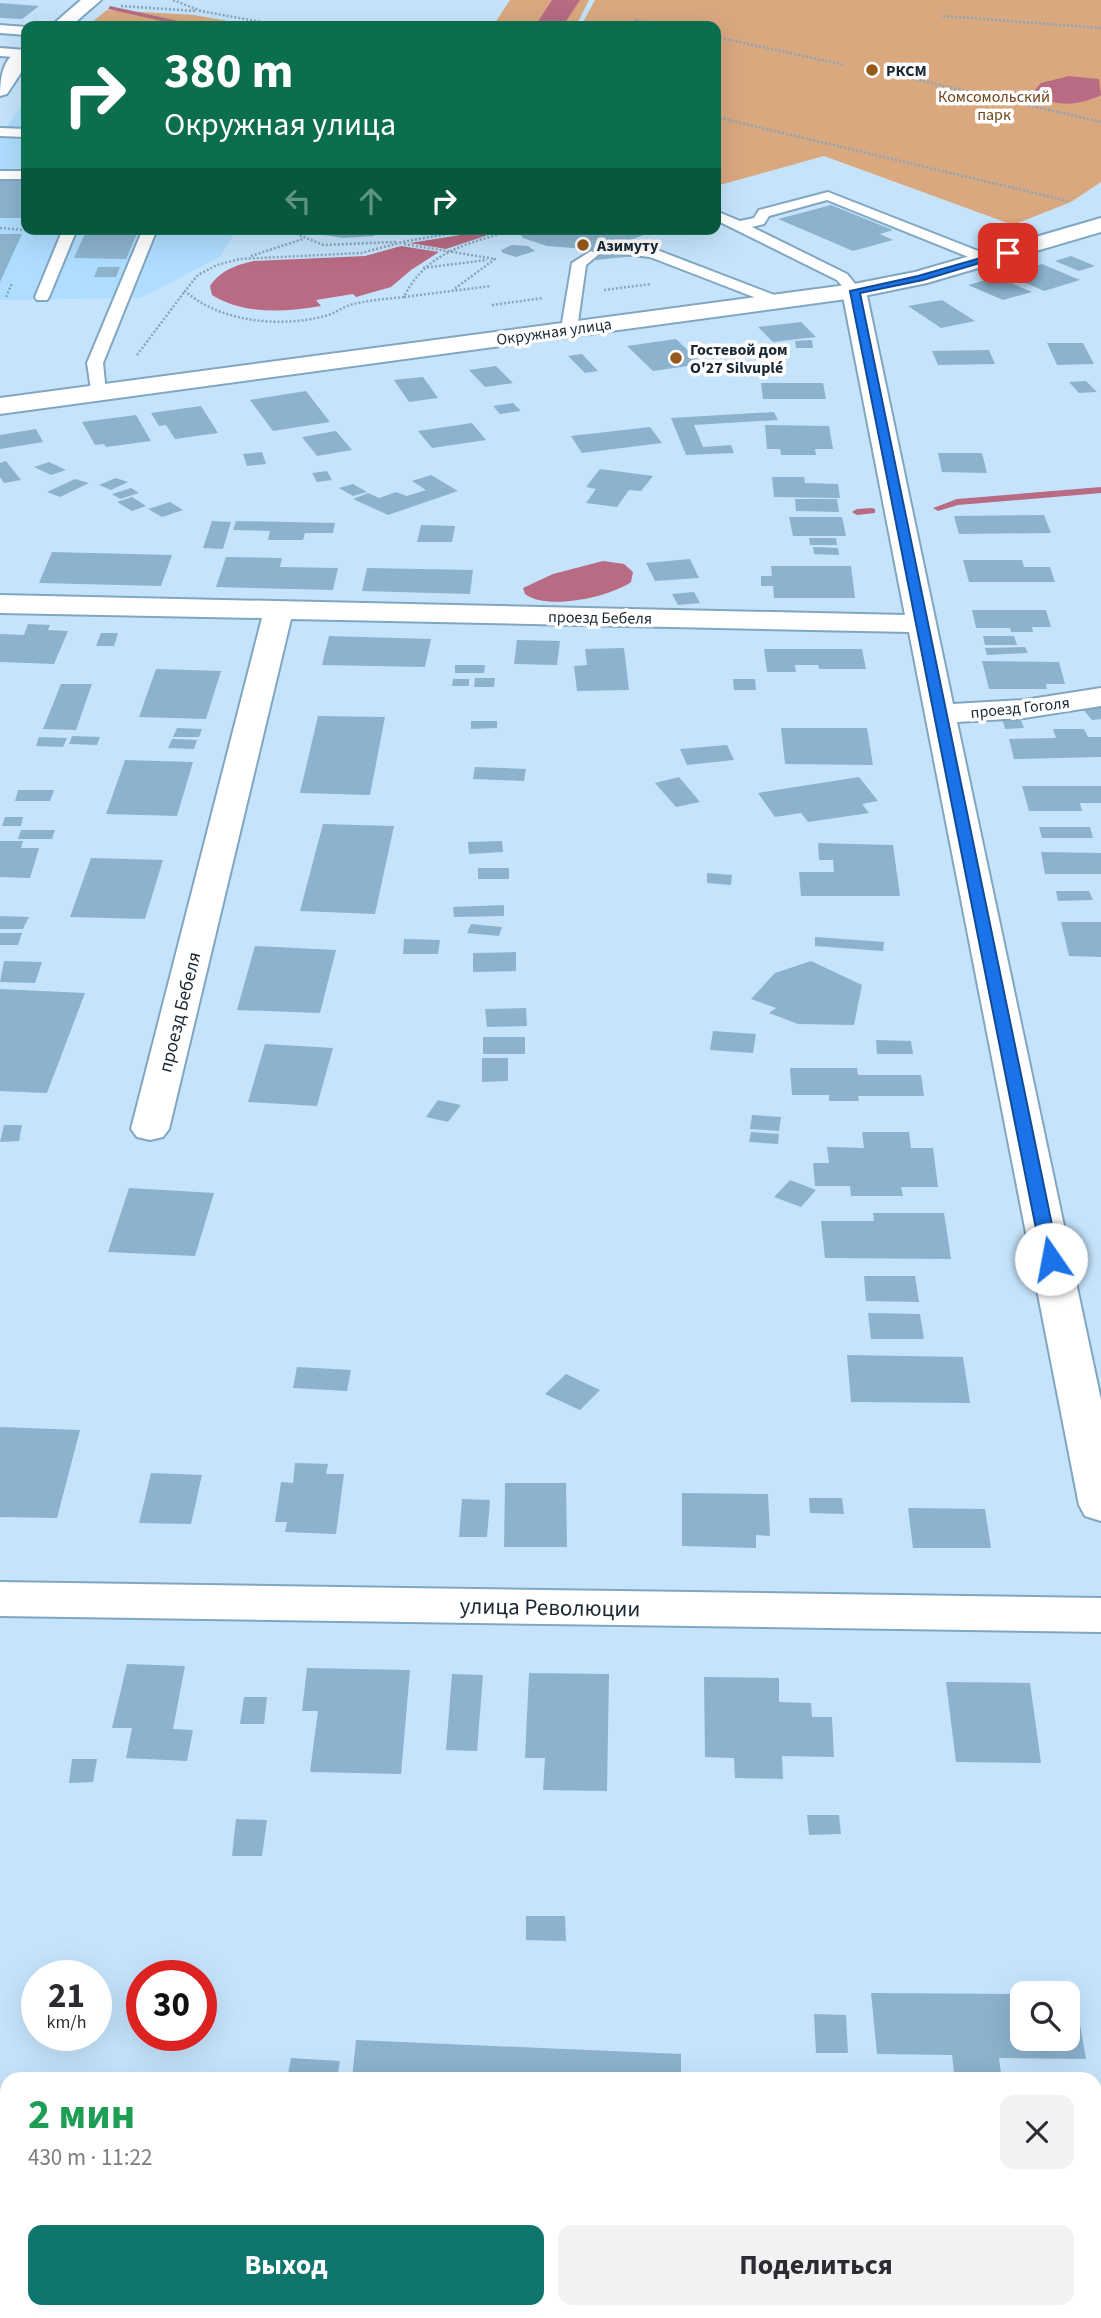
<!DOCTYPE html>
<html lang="ru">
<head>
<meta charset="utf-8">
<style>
	body { margin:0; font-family:"Source Sans 3",sans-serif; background:#f2f2f3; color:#2b2b33; height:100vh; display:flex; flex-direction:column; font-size:26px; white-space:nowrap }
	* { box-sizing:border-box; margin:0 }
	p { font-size:23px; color:#7c7c81 }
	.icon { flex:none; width:38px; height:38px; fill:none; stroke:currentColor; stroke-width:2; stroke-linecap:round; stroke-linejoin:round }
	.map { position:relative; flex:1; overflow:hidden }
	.details { position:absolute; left:0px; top:2072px; width:1102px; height:247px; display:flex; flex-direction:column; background:#fff; border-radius:21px 21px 0 0; box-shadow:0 7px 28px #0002 }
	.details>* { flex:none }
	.banner { position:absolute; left:21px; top:21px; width:700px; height:214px; border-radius:14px; box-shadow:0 7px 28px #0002; background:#0b6e4f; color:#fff; overflow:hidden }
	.buttons { position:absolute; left:1010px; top:1981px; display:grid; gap:14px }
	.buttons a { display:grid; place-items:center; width:70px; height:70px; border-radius:14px; background:#fff; box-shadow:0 7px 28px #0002; font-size:35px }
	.speed { position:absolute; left:21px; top:1960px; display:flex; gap:14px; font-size:35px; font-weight:700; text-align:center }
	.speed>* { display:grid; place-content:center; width:91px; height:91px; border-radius:50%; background:#fff; box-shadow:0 7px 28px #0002; line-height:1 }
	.speed small { font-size:18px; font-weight:400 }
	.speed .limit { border:10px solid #d22; background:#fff; color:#111 }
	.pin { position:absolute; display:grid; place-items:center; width:60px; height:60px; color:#fff; margin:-30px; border-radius:14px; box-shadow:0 4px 10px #0006 }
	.me { position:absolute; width:77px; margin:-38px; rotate:348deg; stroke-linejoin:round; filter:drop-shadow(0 0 5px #0008) }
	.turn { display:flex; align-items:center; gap:24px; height:147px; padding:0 28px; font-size:32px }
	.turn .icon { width:91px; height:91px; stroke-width:2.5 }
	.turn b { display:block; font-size:49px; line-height:60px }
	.lanes { display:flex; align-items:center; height:66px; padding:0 28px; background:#0003; justify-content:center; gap:35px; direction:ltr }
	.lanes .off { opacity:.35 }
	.round { display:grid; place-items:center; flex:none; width:74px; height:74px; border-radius:14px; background:#f2f2f3 }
	.headline { display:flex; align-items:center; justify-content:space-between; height:119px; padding:0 28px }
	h1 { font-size:42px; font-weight:700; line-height:52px; color:#1e9e55 }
	.button { display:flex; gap:14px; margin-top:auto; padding:14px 28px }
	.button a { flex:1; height:80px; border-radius:14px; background:#0f766e; color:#fff; font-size:28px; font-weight:700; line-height:80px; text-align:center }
	.button a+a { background:#f2f2f3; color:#2b2b33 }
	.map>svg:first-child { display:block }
</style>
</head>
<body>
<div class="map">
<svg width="1101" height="2318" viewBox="0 0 1101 2318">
	<rect width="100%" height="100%" fill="#c5e4fc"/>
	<g fill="#aeddff">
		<polygon points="26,101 26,229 237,229 220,257 140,298 0,300 0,135"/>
		<polygon points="0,2210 7,2211 7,2312 480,2312 480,2318 0,2318"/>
	</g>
	<g fill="#daa87f">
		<polygon points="510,0 589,0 576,26 493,26"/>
		<polygon points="595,0 1101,0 1101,182 1071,202 1013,225 824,156 716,186 716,26 581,26"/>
		<polygon points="107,10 194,15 256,26 87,26"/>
	</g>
	<g fill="#b86b83">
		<polygon points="552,0 580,0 563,26 535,26"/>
		<path d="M1069,76L1099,79L1101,95C1080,106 1051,108 1033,92L1041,83Z"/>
		<polygon points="492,230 494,233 446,249 410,243"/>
		<path d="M401,246L439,252L411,270L391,287L356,297L353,294L316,300L321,306C285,312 244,315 212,295L210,286C221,270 236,265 254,261L365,256Z"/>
		<path d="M603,561L624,564L633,572L631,582C610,597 547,611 525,594L523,588L553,574Z"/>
	</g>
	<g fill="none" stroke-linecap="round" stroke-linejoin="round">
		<g fill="#b86b83" fill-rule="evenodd">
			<polygon points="110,6 192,24 195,26 184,26 108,9"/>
			<polygon points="1101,487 1101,493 958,505 938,511 933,508 957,499"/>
			<polygon points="872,508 875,509 875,513 857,515 852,512 857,509"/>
		</g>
	</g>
	<g fill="#8cb2ce">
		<polygon points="0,3 39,6 22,19 0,18"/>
		<rect x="0" y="178" width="26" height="40"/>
		<polygon points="831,205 893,230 880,234 893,240 853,251 778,219"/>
		<polygon points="87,229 139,229 126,259 74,258"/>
		<polygon points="166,229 207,229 205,234 164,233"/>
		<polygon points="312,229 394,229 394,231 373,234 375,236 343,238 317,234"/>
		<polygon points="517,229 655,229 656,230 621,244 634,256 596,260 585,249 547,246 523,238"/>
		<polygon points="0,234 22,234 0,282"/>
		<polygon points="512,245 528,246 535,251 516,257 503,253 501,250"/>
		<polygon points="1071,256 1095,266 1079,271 1055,261"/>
		<polygon points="1042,264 1080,280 1044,291 1006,274"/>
		<polygon points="98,267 120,267 116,277 94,277"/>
		<polygon points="997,277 1032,292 1003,300 968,285"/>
		<polygon points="942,300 975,321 941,328 908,306"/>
		<polygon points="801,322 816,337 773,342 758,327"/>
		<polygon points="676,339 702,364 653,371 627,346"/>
		<polygon points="812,340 813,348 796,348 795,341"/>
		<polygon points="1047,343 1083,343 1094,364 1057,365"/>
		<polygon points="989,350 995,364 938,365 932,351"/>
		<polygon points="582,354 598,371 585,373 568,356"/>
		<polygon points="496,366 513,383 485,387 469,370"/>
		<polygon points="423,377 438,398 409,402 394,380"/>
		<polygon points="1086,381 1097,392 1079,393 1069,382"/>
		<polygon points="761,383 823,383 826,399 763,399"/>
		<polygon points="306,391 330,422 273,431 250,400"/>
		<polygon points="513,403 521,411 500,414 493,406"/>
		<polygon points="201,406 218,433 175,439 166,425 159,426 151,413"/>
		<polygon points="774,412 778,420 694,425 703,447 731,445 734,453 686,455 671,418"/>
		<polygon points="136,415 151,441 106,447 104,444 95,445 82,422"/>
		<polygon points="472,423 486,440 432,448 418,431"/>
		<polygon points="765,425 829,426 833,449 815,449 816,455 781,455 780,449 767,449"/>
		<polygon points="650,427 662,443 582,453 571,436"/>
		<polygon points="36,429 43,442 0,449 0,435"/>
		<polygon points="336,431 352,450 317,456 302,437"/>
		<polygon points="262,452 266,464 247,466 243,454"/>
		<polygon points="938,453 982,453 987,473 942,472"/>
		<polygon points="6,461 21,480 4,483 0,477 0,463"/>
		<polygon points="49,462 66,470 51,475 34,467"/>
		<polygon points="600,469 653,476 641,491 629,490 617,507 586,503 596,489 586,487"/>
		<polygon points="327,471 332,480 317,482 312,473"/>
		<polygon points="431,475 458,491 388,515 353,499 368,493 379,498 396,492 407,496 426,490 412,481"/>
		<polygon points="772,477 804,477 805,483 838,484 840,498 774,497"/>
		<polygon points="116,478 128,482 111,490 99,485"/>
		<polygon points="75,479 89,483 60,497 47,492"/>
		<polygon points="353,484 367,492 353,496 339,488"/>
		<polygon points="131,488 139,493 120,499 112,494"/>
		<polygon points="132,497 146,506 132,511 117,502"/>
		<polygon points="795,499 837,499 839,512 796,511"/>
		<polygon points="170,502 183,510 162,517 148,509"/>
		<polygon points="1044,515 1051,533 959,534 954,516"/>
		<polygon points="789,517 842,517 846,536 793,536"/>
		<polygon points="212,521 231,522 223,549 203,548"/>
		<polygon points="236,521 335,523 333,533 305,533 303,540 268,540 270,531 233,530"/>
		<polygon points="421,525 455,526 452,542 417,542"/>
		<polygon points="809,538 836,538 837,545 810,545"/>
		<polygon points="813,547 838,548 839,555 814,554"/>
		<polygon points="52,552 172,555 161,586 39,583"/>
		<polygon points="226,557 282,558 280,567 338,568 333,590 216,587"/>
		<polygon points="690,559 699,578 655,581 646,563"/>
		<polygon points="963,560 1022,560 1024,567 1050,567 1055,582 969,582"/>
		<polygon points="771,566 851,566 855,598 774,598 773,586 761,586 761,576 772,576"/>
		<polygon points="367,568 473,570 470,594 362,591"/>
		<polygon points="694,592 700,603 678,605 672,594"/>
		<polygon points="972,610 1046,610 1051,627 1032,627 1033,632 1011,632 1010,628 976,628"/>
		<polygon points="28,624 50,625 48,630 68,631 54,664 0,662 0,634 24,635"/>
		<polygon points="101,633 118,633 114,646 96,646"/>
		<polygon points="329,636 431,639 425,667 322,665"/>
		<polygon points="983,636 1014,636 1017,645 985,645"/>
		<polygon points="517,640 560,641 557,665 514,664"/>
		<polygon points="1025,647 1028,653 987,655 985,648"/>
		<polygon points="624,648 629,690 577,691 574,666 587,665 585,649"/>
		<polygon points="764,649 862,649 866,669 819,669 818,665 795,665 796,672 767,672"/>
		<polygon points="982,661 1059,662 1065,684 1046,684 1047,689 989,689"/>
		<polygon points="455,665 485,665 484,673 455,673"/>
		<polygon points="156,669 221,671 206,719 139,717"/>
		<polygon points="475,678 495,678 494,687 474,687"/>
		<polygon points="453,679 469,679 469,686 452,686"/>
		<polygon points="733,679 755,679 756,690 734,690"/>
		<polygon points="61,684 92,684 76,730 43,729"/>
		<polygon points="1101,706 1101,719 1092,720 1082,708"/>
		<polygon points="1001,715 1019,715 1024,728 1005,729"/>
		<polygon points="318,716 385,717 370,795 300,793"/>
		<polygon points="471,721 497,721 497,728 471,729"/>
		<polygon points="177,728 202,729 199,737 173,737"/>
		<polygon points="781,728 867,728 873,765 785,764"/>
		<polygon points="1053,729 1084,729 1088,737 1101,737 1101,757 1014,759 1009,739 1056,738"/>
		<polygon points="72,736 100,737 97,745 69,744"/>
		<polygon points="39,737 67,738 63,747 36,746"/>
		<polygon points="172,739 197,740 194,749 168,748"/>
		<polygon points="727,745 734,760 687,765 680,749"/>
		<polygon points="125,760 193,762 177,816 106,814"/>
		<polygon points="475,767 526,769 524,781 473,779"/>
		<polygon points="679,777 700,802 676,807 655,783"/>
		<polygon points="859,777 878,801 862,804 869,813 808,822 801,813 775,817 758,793"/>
		<polygon points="1022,786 1101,786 1101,803 1080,803 1082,811 1029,811"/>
		<polygon points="18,790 54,790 50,801 15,801"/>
		<polygon points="5,817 23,817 21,826 2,826"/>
		<polygon points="323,824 394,826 375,914 300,911"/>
		<polygon points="1039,827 1090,827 1093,838 1042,838"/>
		<polygon points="21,830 55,830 52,839 18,839"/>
		<polygon points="0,841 23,841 21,848 39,848 30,878 0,877"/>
		<polygon points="502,841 503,852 469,854 468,842"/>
		<polygon points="818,843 893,845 900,896 801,896 799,872 834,872 833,860 819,860"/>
		<polygon points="1041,852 1101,853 1101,874 1045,874"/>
		<polygon points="91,858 163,860 145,919 70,917"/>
		<rect x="478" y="868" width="31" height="11"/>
		<polygon points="707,873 732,875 731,885 707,883"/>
		<polygon points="1056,891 1089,891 1093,900 1058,901"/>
		<polygon points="504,905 504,916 454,917 453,907"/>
		<polygon points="0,916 29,917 23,929 0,929"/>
		<polygon points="1061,922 1101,922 1101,957 1069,956"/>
		<polygon points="471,924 502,927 499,936 467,933"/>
		<polygon points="0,933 22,933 18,945 0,945"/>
		<polygon points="815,937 884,942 883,951 815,946"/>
		<polygon points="404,939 440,940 438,954 403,954"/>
		<polygon points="255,946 336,950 320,1013 237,1010"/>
		<polygon points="516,952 516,971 473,972 473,953"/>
		<polygon points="4,961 42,962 35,983 0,982"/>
		<polygon points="811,961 862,985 854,1025 798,1024 769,1013 776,1008 751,999 775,973"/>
		<polygon points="0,989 85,993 47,1093 0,1091"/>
		<polygon points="526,1008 527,1026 487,1027 485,1009"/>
		<polygon points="713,1031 756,1034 753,1053 710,1050"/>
		<rect x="483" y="1037" width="42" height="17"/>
		<polygon points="876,1040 911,1041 913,1054 877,1054"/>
		<polygon points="265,1044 333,1048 317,1106 248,1102"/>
		<polygon points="482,1058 508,1058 508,1081 482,1082"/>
		<polygon points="790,1068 857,1068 858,1075 921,1075 924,1096 858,1096 859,1101 829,1101 829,1095 792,1095"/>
		<polygon points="438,1100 461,1105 448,1122 426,1117"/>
		<polygon points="752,1115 781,1117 779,1131 750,1129"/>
		<polygon points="4,1125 22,1125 19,1141 0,1142"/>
		<polygon points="751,1132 779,1134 778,1144 749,1142"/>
		<polygon points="862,1132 909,1132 911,1148 933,1148 938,1187 901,1187 903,1196 851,1196 850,1186 815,1186 813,1163 829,1163 827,1147 864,1148"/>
		<polygon points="790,1180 816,1190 801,1207 774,1197"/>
		<polygon points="129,1188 214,1193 195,1256 108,1252"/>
		<polygon points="873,1213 944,1213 951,1259 825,1258 821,1221 874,1221"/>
		<polygon points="864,1276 915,1276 919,1302 866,1301"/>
		<polygon points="868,1313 920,1314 924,1339 871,1339"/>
		<polygon points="847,1355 963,1357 970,1403 851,1402"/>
		<polygon points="297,1367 351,1370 347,1391 293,1388"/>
		<polygon points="566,1374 600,1390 580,1410 545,1394"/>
		<polygon points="0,1427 80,1430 57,1518 0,1517"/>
		<polygon points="295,1463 328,1464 326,1474 344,1474 336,1534 285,1532 287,1522 275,1522 281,1482 293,1483"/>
		<polygon points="151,1473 202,1475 191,1524 139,1523"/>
		<polygon points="505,1483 566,1483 567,1547 504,1547"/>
		<polygon points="682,1493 768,1494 770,1536 756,1535 756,1548 682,1546"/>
		<polygon points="809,1498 842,1498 844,1514 810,1513"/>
		<polygon points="462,1499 490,1500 487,1537 459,1537"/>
		<polygon points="908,1508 985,1509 991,1548 913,1548"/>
		<polygon points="127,1664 185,1666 173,1729 193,1730 187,1761 126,1758 132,1728 112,1728"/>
		<polygon points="307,1668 410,1670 401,1774 310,1772 318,1711 302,1711"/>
		<polygon points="529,1673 609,1674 607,1791 543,1790 545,1758 525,1758"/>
		<polygon points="452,1674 483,1675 477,1751 446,1750"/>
		<polygon points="704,1677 779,1678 779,1702 811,1703 812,1717 832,1717 834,1757 782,1756 783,1779 735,1778 734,1758 705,1757"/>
		<polygon points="946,1682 1030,1683 1041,1763 956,1762"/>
		<polygon points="244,1697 267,1697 264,1724 240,1724"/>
		<polygon points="72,1759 97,1759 93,1782 69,1783"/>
		<polygon points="807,1815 839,1815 841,1834 809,1835"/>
		<polygon points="236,1819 267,1820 262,1856 232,1856"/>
		<polygon points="526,1916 565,1916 566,1941 526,1940"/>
		<polygon points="871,1993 1022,1994 1022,2039 1068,2039 1068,1995 1075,1995 1086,2059 999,2058 1001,2074 954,2073 952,2055 877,2054"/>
		<polygon points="814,2014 846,2015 848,2053 816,2053"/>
		<polygon points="356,2040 681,2054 681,2079 352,2079"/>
		<polygon points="291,2058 340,2061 337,2079 287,2079"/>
		<rect x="1096" y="2189" width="5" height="81"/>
		<polygon points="0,2230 7,2231 7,2264 1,2289"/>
		<polygon points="284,2312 471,2312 471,2318 283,2318"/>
		<polygon points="487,2312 555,2312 554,2318 487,2318"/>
		<rect x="643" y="2312" width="54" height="6"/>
	</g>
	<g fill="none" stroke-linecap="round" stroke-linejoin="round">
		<g stroke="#80a6c2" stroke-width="4">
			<g id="lane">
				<polygon points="0,25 26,27 26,35 0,33"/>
				<polygon points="0,48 26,50 26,58 0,56"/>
				<polygon points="0,128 26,129 26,137 0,136"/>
				<rect x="0" y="171" width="26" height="8"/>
				<polygon points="828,192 991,256 993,259 991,262 981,262 827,200 769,216 764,224 752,227 847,274 861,291 854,295 849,294 837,280 716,220 716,211 740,221 754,218 759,210"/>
				<polygon points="63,229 77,229 49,297 47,300 37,300 35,297"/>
				<polygon points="143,229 157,229 103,363 106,393 104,396 92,396 87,363"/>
				<polygon points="628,247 657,250 782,298 784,301 782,304 772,304 650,257 623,254 621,251 623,248"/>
				<polygon points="591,251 598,255 586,265 577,329 569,334 564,332 561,329 572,263"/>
			</g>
		</g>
		<g stroke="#80a6c2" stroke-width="4">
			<g id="street">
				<polygon points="81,0 101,0 71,26 51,26"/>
				<path d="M26,48V65L7,94L0,96C0,76 3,54 26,48Z"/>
				<polygon points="854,284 862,286 866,291 953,704 1024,700 1101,688 1101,706 1024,718 957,722 1101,1400 1101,1521 1085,1516 1079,1505 909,632 291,619 169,1129 163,1137 150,1140 137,1137 131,1129 262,618 0,613 0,595 905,615 842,291 846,286"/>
				<polygon points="0,1582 1101,1598 1101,1632 0,1616"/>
			</g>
		</g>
		<g stroke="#80a6c2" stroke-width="4">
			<polygon id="secondary" points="1101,218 1101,232 927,283 854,298 0,414 0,398 854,284 915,272"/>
		</g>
		<g stroke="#8ba5b8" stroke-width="2.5" stroke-dasharray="2 2" stroke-linecap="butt">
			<polyline points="173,0 201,11 283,26"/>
			<polyline points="121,6 196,11"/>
			<polyline points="943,16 1101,28"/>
			<polyline points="635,20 664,26"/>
			<polyline points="716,37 845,65"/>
			<polyline points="892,74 1101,122"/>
			<polyline points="716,117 1068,201"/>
			<polyline points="0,228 35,231 34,234"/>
			<polyline points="285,229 323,245 396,242"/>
			<path d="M476,229L407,241L361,253L240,259L217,265L198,275L185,291C220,322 280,328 325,316C334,314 341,308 350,305C368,300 386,299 404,297C423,257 460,245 500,234L498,229"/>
			<polyline points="404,244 495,259 453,290"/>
			<polyline points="251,256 303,239"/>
			<polyline points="423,268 487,260"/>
			<polyline points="604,290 651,284"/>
			<polyline points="6,297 12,283"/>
			<polyline points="404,297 491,286"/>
			<polyline points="492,305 543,298"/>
			<polyline points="137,355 185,291"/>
		</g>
		<use href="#lane" fill="#fff" fill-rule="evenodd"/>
		<use href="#street" fill="#fff" fill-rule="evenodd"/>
		<use href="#secondary" fill="#fff" fill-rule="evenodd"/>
	</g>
	<polygon fill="#1a73e8" stroke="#114b97" stroke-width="2" points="1005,251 1013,253 923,280 860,293 1059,1259 1051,1265 1042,1259 850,291 918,276"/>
	<g fill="#96591c" stroke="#fff" stroke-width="2.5">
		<circle cx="872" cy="70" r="7"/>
		<circle cx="583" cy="245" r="7"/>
		<circle cx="676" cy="358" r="7"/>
	</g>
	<g text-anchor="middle" stroke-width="7" stroke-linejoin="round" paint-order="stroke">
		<g font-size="16" font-weight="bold" fill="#192833" stroke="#fff" text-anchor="start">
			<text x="886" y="76">РКСМ</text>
			<text x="597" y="251">Азимуту</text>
			<text x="690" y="355">Гостевой дом<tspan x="690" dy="18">O'27 Silvuplé</tspan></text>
		</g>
		<g font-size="16" fill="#6e441d" stroke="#fff">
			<text x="994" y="102">Комсомольский<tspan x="994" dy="18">парк</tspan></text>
		</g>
		<g font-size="16" fill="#192833" stroke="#fff">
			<text transform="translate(554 331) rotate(-8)" y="6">Окружная улица</text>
			<text transform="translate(600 617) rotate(1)" y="6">проезд Бебеля</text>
			<text transform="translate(1020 707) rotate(-6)" y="6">проезд Гоголя</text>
		</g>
		<g font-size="19" fill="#192833" stroke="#fff">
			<text transform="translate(179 1012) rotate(-76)" y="7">проезд Бебеля</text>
		</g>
		<g font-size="23" fill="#192833" stroke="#fff">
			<text transform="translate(550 1607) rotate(1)" y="8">улица Революции</text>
		</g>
	</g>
</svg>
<div class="buttons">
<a><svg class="icon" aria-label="search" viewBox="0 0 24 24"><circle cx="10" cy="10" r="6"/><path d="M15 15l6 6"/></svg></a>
</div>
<div class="speed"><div>21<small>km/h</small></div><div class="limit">30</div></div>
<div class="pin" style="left:1008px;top:253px;background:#d93025"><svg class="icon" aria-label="arrive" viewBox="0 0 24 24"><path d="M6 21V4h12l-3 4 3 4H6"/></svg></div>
<svg class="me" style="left:1051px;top:1259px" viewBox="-20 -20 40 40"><circle r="19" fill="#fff"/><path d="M0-13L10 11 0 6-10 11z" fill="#1a73e8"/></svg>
<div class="banner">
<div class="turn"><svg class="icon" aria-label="right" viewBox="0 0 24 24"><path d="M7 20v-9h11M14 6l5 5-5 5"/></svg><div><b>380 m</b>Окружная улица</div></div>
<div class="lanes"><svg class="icon off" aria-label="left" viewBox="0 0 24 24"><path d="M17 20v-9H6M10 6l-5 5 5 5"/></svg><svg class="icon off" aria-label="ahead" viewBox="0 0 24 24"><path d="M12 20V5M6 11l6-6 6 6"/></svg><svg class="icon" aria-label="right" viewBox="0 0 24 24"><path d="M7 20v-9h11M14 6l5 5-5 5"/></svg></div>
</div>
<section class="details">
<div class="headline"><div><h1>2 мин</h1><p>430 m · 11:22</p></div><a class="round"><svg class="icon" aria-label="close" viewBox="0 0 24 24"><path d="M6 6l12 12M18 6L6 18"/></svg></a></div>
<div class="button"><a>Выход</a><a>Поделиться</a></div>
</section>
</div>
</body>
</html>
